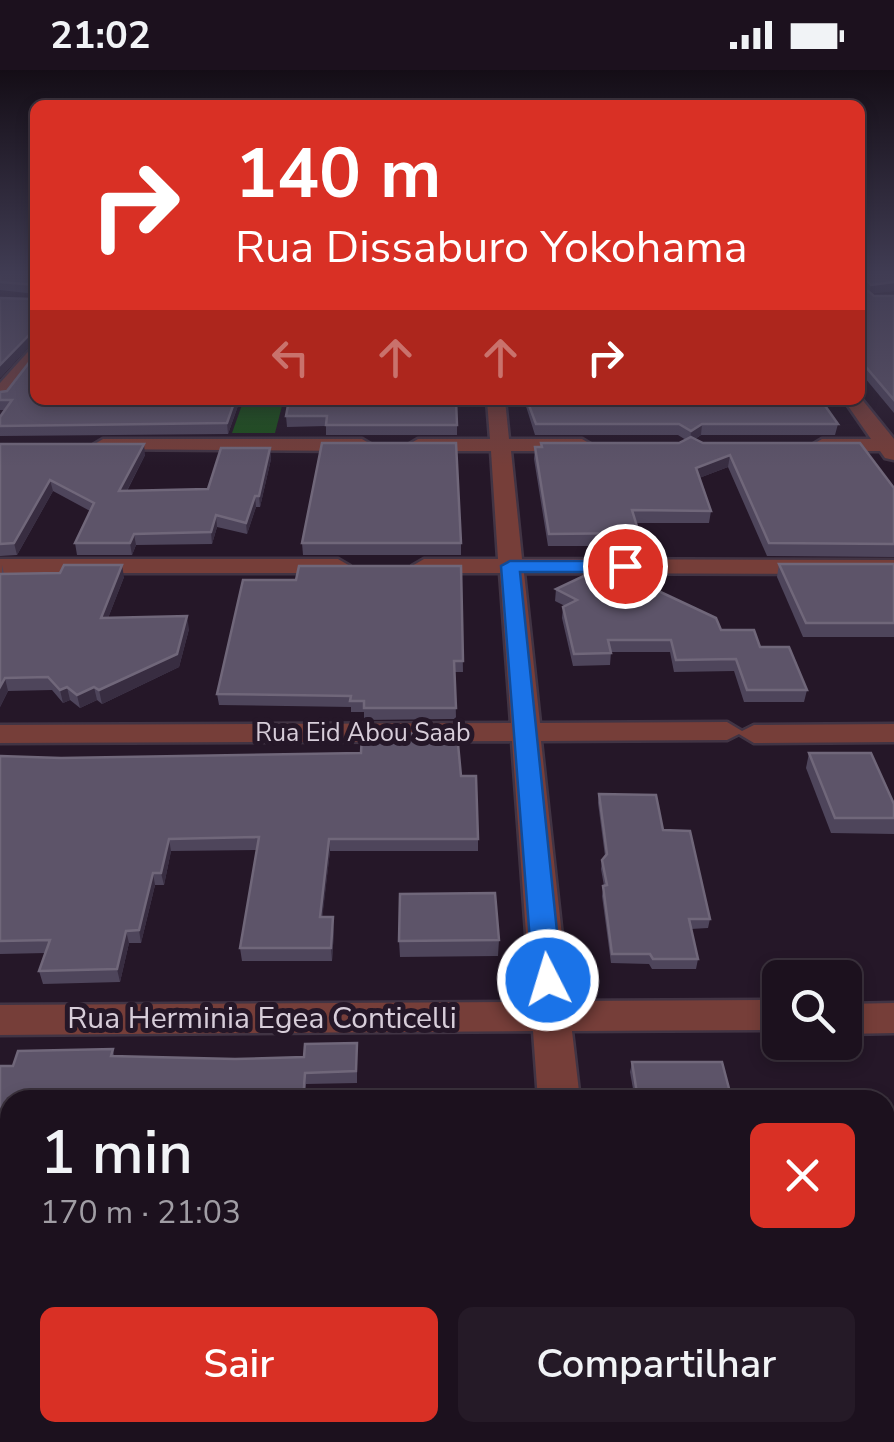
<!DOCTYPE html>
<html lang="pt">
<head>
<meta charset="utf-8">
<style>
	body { margin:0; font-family:"Nunito Sans",sans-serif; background:#251a27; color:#f1f3f6; height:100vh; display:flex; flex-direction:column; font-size:38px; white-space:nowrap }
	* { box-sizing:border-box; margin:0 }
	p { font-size:32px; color:#a09da4 }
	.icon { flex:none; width:55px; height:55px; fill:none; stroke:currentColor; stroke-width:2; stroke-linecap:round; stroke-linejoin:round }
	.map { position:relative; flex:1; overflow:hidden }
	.panel { position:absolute; left:0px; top:1020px; width:895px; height:352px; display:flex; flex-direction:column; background:#1c111e; border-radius:30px 30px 0 0; box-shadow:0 5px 15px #0003,0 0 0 2px #3a313c }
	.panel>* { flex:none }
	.banner { position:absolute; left:30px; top:30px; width:835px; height:305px; border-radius:15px; box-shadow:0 5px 15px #0003,0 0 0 2px #3a313c; background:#d93025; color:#fff; overflow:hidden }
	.fabs { position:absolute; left:762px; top:890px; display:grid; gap:20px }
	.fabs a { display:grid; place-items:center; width:100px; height:100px; border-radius:15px; background:#1c111e; box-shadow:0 5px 15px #0003,0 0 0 2px #3a313c; font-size:50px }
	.pin { position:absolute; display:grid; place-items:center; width:85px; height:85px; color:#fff; margin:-42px; border:5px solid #fff; border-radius:50%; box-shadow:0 2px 10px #0007 }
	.me { position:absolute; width:110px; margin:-55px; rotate:355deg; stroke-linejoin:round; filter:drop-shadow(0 0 8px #0008) }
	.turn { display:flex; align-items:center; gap:35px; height:210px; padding:0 40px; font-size:45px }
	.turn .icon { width:130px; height:130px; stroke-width:2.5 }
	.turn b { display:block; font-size:70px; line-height:85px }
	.lanes { display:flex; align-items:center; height:95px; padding:0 40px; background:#0003; justify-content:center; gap:50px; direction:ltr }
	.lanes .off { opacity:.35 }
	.round { display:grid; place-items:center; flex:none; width:105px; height:105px; border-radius:15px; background:#251a27 }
	.head { display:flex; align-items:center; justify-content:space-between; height:170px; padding:0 40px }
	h1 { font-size:60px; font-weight:600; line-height:75px }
	.cta { display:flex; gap:20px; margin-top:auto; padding:20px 40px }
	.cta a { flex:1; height:115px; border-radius:15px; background:#d93025; color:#fff; font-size:40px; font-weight:600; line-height:115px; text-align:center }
	.cta a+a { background:#251a27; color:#f1f3f6 }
	.status { display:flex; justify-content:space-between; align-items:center; height:70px; padding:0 50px; background:#1c111e; direction:ltr }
	.status svg { height:28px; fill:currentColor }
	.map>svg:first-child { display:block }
</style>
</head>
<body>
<div class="status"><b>21:02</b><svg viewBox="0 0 49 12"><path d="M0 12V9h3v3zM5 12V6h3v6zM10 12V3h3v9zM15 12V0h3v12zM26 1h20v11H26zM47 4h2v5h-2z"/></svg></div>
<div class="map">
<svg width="894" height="1372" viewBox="0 0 894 1372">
	<rect width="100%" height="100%" fill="#251728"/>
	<polygon fill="#1c4f1b" points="243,332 283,332 275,363 232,363"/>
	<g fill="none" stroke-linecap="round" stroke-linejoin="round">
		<g stroke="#413444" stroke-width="5">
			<g id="minor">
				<polygon points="35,274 35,291 6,329 0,330 0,313"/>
				<polygon points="860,327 894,369 894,390 885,388 880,381 822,381 812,375 822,369 871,369 844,330"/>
				<polygon points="487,330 505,330 509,369 582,369 592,375 582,381 511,381 522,489 894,490 894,504 524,503 540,653 727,652 742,661 754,655 894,654 894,672 754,673 739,664 727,670 541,671 569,931 765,930 779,935 779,955 765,960 572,961 580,1030 538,1030 533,961 0,965 0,935 531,932 512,671 0,673 0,655 511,653 500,503 424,503 412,496 424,489 498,489 491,381 418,381 408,375 418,369 490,369"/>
				<polygon points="103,369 362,369 372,375 362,381 96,379 93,375"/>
				<polygon points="0,489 338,489 350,496 338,503 0,503"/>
				<polygon points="894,933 894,963 845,964 845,934"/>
				<polygon points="566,1362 618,1362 619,1372 567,1372"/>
				<polygon points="779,1362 832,1362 828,1372 775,1372"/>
			</g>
		</g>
		<use href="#minor" fill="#763e39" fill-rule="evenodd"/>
	</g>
	<g fill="#4e455b">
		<polygon points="0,204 35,204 35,276 34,271 0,308 35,224 0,220"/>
		<polygon points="860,204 894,204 894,221 871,223 874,226 894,226 894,343 860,302 860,221 866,221 860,214"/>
		<polygon points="0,322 35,330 240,330 228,364 0,366 0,347 5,340 0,340"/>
		<polygon points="289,330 457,355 457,365 326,365 326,356 287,357 286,346"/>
		<polygon points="524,330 821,330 838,354 835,365 701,365 695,369 703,373 894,418 894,487 767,486 728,397 699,408 711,441 709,453 636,453 639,463 637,476 548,476 534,389 535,377 541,377 541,373 679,373 686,370 678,365 535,365"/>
		<polygon points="0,374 145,385 127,421 208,419 270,378 271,389 260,437 256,437 247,464 217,457 212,474 136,475 132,485 77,485 75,473 90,441 53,421 17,485 0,486"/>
		<polygon points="302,473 461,473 461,485 303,485"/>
		<polygon points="779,494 894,494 894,567 803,567 777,507"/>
		<polygon points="2,495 4,504 124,507 108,548 189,559 179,597 102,634 97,630 80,638 70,630 63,633 52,620 8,621 0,637"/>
		<polygon points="461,496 463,602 455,602 456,649 364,650 364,642 351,642 351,637 219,635 217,624 296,510"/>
		<polygon points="556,519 721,560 760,577 807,620 804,632 744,632 734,601 674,602 670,582 611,582 610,595 573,596 562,548 563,537 565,536 555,531"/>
		<polygon points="809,683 894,734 894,764 831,763 806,698"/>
		<polygon points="0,686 461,706 478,769 478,781 330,781 322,847 334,860 332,891 242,891 240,878 257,780 171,781 164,815 155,815 141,873 129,873 120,912 43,914 39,901 46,883 0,884"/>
		<polygon points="599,724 663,760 710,849 708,858 691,859 698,889 696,899 652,899 649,894 611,893 602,826 604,816 601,799 602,790 605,786 598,733"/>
		<polygon points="499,870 498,886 400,887 399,871"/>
		<polygon points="357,973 357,1013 306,1014 305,1030 10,1030 10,1148 0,1148 0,996 13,996 113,979 114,986 235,989 304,987"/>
		<polygon points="632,992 732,1030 635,1030 630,1002"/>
		<polygon points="10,1200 10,1362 28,1364 0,1364 0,1236"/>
	</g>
	<g fill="#382d41">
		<polygon points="894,212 894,221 869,224 871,215"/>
		<polygon points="33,261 35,270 0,308 0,295"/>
		<polygon points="235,330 240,330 228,364 227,353"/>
		<polygon points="702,354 701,365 690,372 691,361"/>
		<polygon points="144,374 145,385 121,432 119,421"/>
		<polygon points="270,378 271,389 260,437 259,426"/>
		<polygon points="730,385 728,397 694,410 696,398"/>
		<polygon points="50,410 53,421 17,485 14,473"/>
		<polygon points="255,426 256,437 247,464 246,453"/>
		<polygon points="216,445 217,457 212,474 211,462"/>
		<polygon points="134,464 136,475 132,485 130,473"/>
		<polygon points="122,495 124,507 103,561 101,548"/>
		<polygon points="187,546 189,559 179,597 102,634 99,620"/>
		<polygon points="5,608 8,621 0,637 0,617"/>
		<polygon points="67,617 70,630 63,633 60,620"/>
		<polygon points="94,617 97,630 80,638 77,625"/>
		<polygon points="169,769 171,781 164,815 161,803"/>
		<polygon points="329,769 330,781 321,860 320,847"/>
		<polygon points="153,803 155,815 141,873 139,860"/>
		<polygon points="333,847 334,860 332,891 331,878"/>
		<polygon points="126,861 129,873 120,912 117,899"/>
	</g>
	<g fill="#5d5469" stroke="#70677a" stroke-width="2.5">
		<polygon points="0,204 35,204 35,215 0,212"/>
		<polygon points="861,204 894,204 894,212 871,215"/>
		<polygon points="860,221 868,221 874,226 894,226 894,330 860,290"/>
		<polygon points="35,223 35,276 33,261 0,295 0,228 33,229"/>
		<polygon points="35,285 35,330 235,330 227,353 0,356 0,347 12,330 0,330 0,322 7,321"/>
		<polygon points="289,330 456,330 457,355 326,355 327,346 286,346"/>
		<polygon points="527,330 821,330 838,354 702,354 691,361 679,354 536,354"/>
		<polygon points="691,367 703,373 860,373 894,418 894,474 769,473 730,385 696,398 711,441 632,440 639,463 549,464 535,377 542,377 541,373 679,373"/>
		<polygon points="322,373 456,373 461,473 302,473"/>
		<polygon points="0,374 144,374 119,421 208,419 221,378 270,378 259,426 255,426 246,453 216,445 211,462 134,464 130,473 75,473 94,433 50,410 14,473 0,474"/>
		<polygon points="779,494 894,494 894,553 806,553"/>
		<polygon points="64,495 122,495 101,548 187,546 177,584 99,620 94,617 77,625 67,617 60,620 48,607 5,608 0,617 0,504 60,503"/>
		<polygon points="299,496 461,496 463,591 454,591 456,638 364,638 364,631 350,631 351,626 217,624 243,510 296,510"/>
		<polygon points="605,496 716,548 721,560 754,560 760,577 789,577 807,620 747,620 736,589 676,590 671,570 608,570 611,583 574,584 563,537 577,530 556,519"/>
		<polygon points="457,663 461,706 476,706 478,769 329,769 320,847 333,847 331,878 240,878 259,767 169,769 161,803 153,803 139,860 126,861 117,899 39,901 50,870 0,871 0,686 61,688 361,683 362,664"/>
		<polygon points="809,683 871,683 894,734 894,748 835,748"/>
		<polygon points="599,724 656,725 663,760 690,761 710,849 689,849 698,889 653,889 650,884 612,884 603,816 607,815 602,790 607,784"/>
		<polygon points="495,823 499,870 399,871 400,824"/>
		<polygon points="357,973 356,1001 305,1003 303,1030 10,1030 10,1136 0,1136 0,996 13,996 18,981 113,979 111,986 235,989 304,987 305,974"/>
		<polygon points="632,992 722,992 732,1030 638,1030"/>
		<polygon points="10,1200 10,1353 0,1353 0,1236"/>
	</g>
	<linearGradient id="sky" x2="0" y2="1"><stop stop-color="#140d16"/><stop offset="0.51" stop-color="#403c53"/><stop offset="1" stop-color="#403c53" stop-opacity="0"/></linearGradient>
	<rect width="894" height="397" fill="url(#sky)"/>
	<polygon fill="#1a73e8" stroke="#114b97" stroke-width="2.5" points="510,491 625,491 634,496 625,502 520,502 562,910 557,918 538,918 533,910 501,496"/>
	<g text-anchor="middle" stroke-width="10" stroke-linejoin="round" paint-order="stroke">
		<g font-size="25" fill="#d7cdd9" stroke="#251728">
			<text x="363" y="671">Rua Eid Abou Saab</text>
		</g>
		<g font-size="30" fill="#d7cdd9" stroke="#251728">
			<text x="262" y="958">Rua Herminia Egea Conticelli</text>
		</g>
	</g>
</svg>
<div class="fabs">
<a><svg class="icon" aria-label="search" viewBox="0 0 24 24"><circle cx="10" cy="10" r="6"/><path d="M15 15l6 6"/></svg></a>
</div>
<div class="pin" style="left:625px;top:496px;background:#d93025"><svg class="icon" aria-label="arrive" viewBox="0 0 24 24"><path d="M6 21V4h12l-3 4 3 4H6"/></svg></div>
<svg class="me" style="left:548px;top:910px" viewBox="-20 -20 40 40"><circle r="17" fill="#1a73e8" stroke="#fff" stroke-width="3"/><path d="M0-11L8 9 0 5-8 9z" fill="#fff"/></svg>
<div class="banner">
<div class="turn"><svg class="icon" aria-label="right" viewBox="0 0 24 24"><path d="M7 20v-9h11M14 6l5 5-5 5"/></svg><div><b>140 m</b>Rua Dissaburo Yokohama</div></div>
<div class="lanes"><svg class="icon off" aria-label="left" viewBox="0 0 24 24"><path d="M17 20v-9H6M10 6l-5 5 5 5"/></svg><svg class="icon off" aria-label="ahead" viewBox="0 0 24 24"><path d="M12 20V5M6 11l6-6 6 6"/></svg><svg class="icon off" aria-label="ahead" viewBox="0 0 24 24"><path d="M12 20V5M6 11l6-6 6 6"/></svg><svg class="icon" aria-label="right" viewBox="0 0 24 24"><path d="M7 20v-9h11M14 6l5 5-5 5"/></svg></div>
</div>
<section class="panel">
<div class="head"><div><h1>1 min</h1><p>170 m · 21:03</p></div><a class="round" style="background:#d93025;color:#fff"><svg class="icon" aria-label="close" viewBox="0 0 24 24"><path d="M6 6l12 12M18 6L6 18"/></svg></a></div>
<div class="cta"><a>Sair</a><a>Compartilhar</a></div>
</section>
</div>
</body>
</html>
